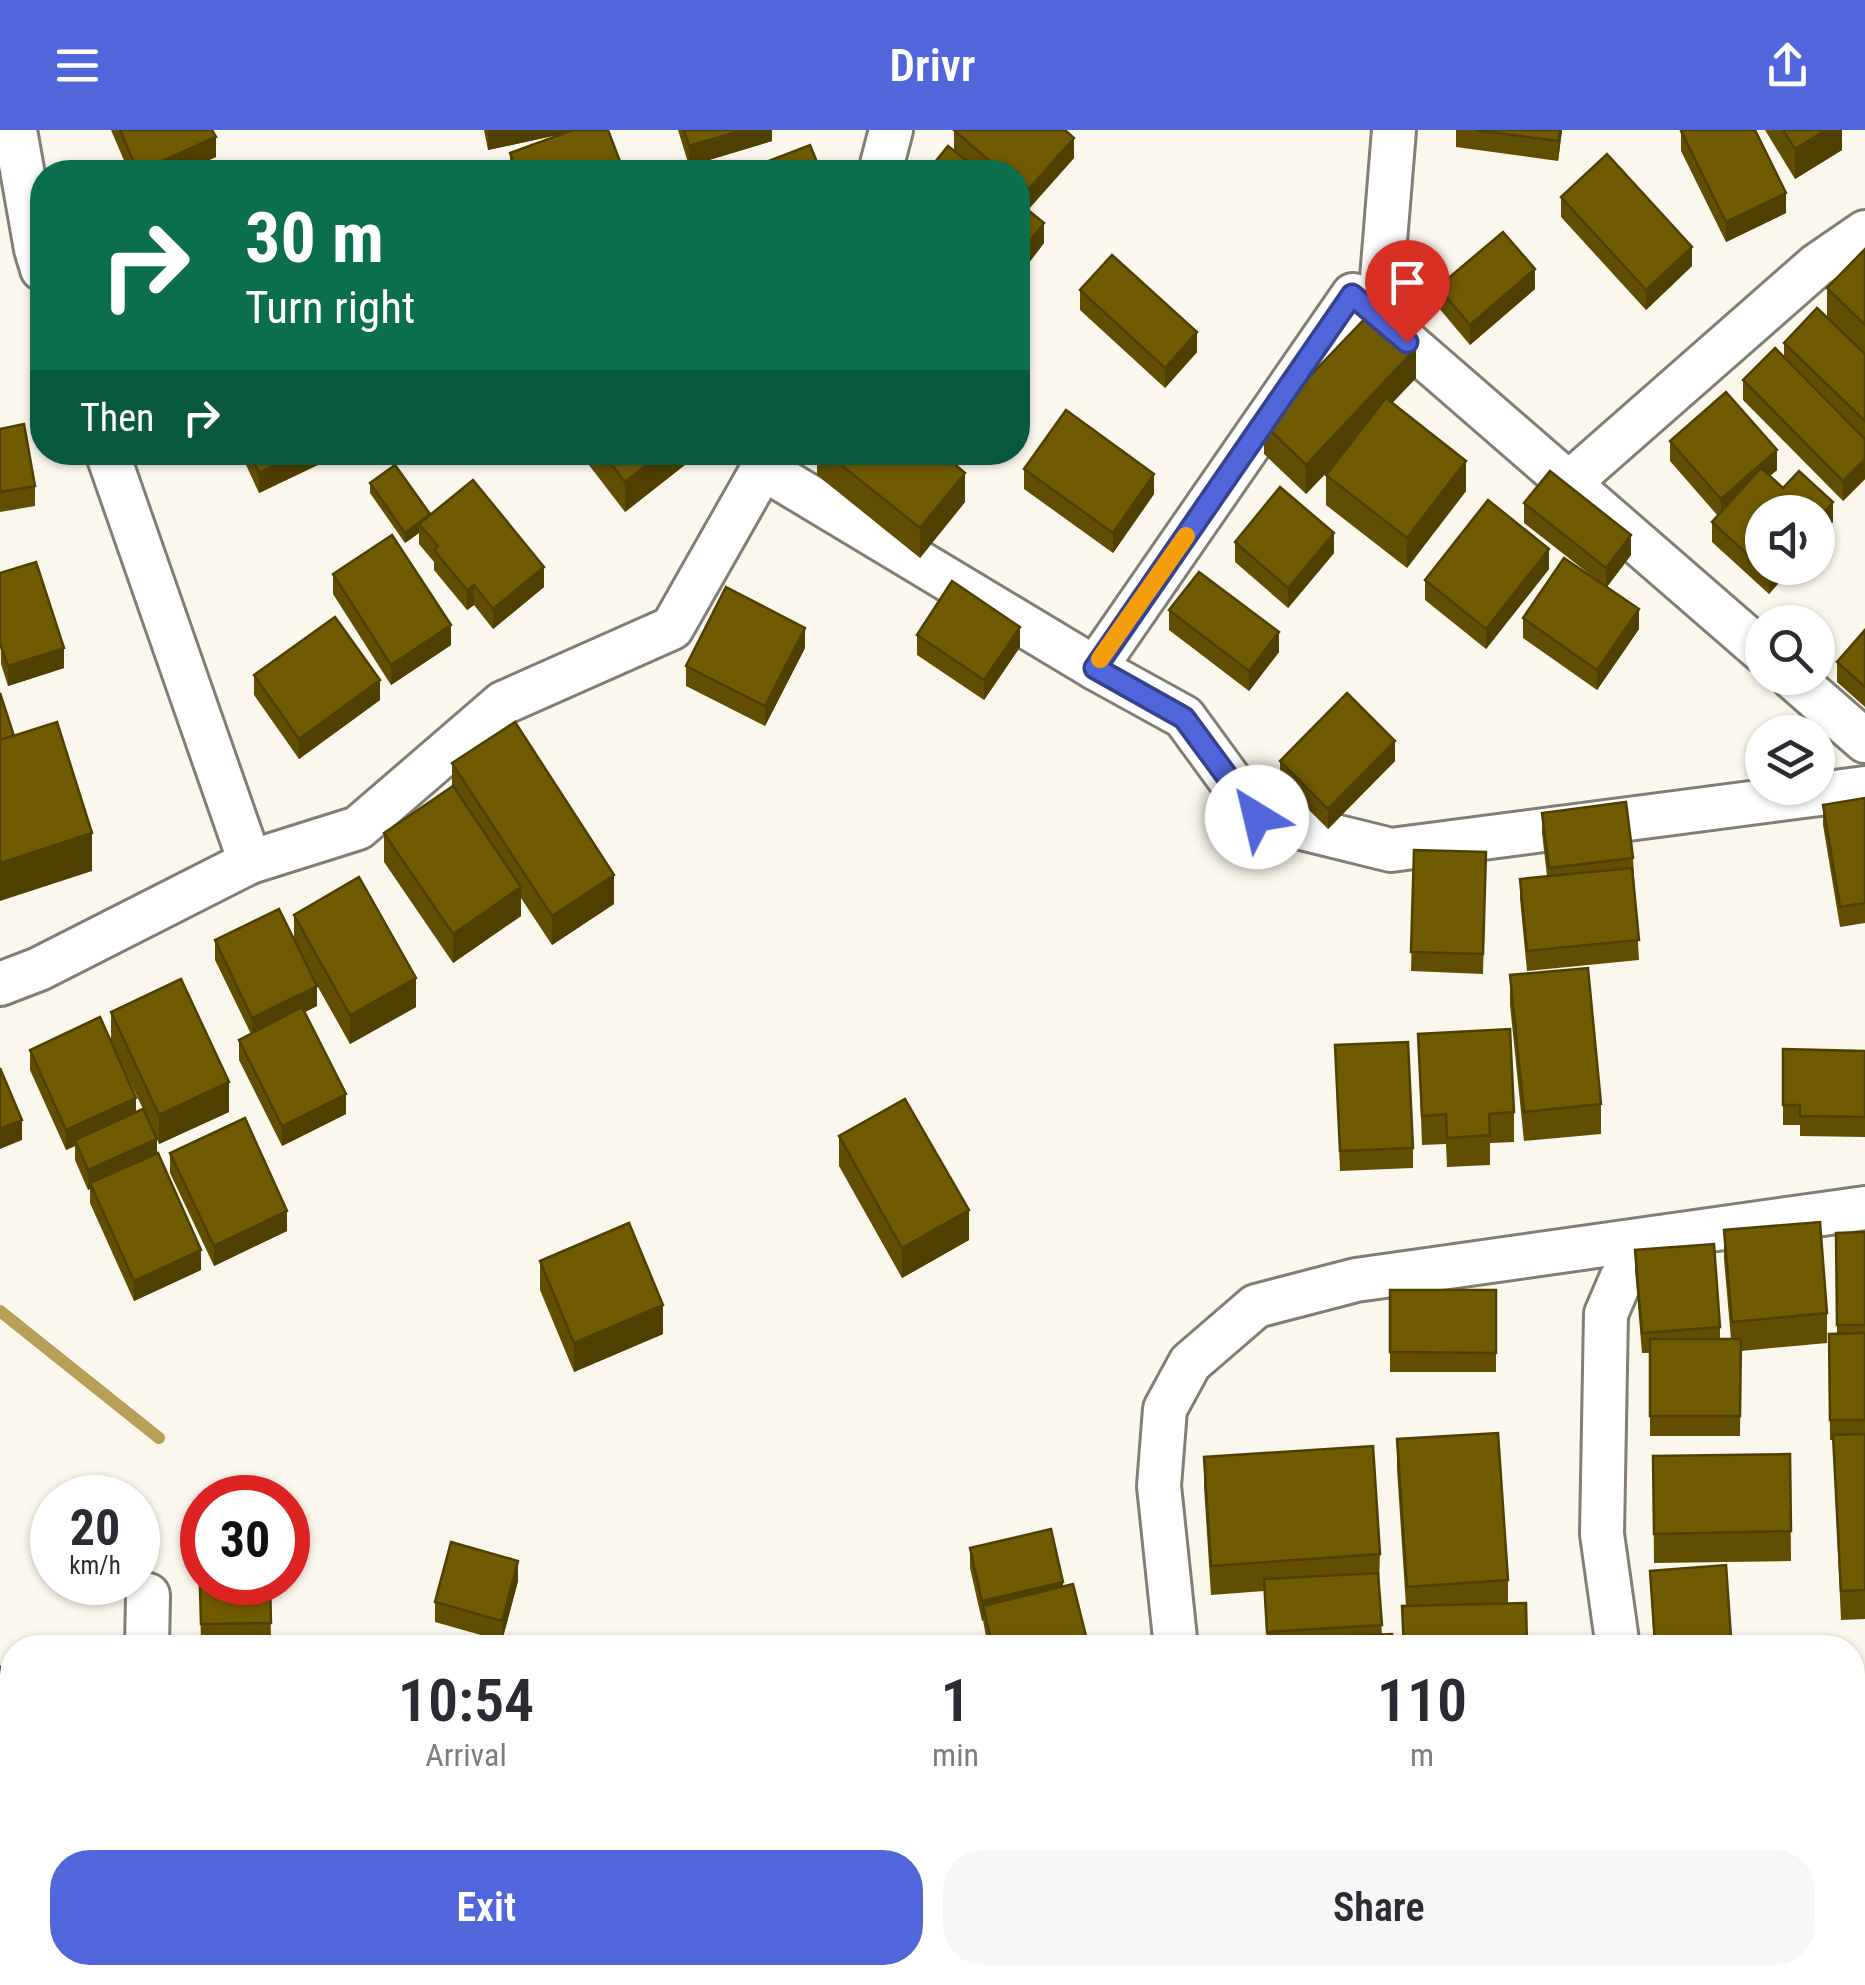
<!DOCTYPE html>
<html lang="en">
<head>
<meta charset="utf-8">
<style>
	body { margin:0; font-family:"Roboto Condensed",sans-serif; background:#f7f7f7; color:#2b2b33; height:100vh; display:flex; flex-direction:column; font-size:38px; white-space:nowrap }
	* { box-sizing:border-box; margin:0 }
	p { font-size:32px; color:#7c7c81 }
	.icon { flex:none; width:55px; height:55px; fill:none; stroke:currentColor; stroke-width:2; stroke-linecap:round; stroke-linejoin:round }
	.map { position:relative; flex:1; overflow:hidden }
	.panel { position:absolute; left:0px; top:1505px; width:1865px; height:350px; display:flex; flex-direction:column; background:#fff; border-radius:40px 40px 0 0; box-shadow:0 2px 8px #0004 }
	.panel>* { flex:none }
	.banner { position:absolute; left:30px; top:30px; width:1000px; height:305px; border-radius:40px; box-shadow:0 2px 8px #0004; background:#0b6e4f; color:#fff; overflow:hidden }
	.controls { position:absolute; left:1745px; top:365px; display:grid; gap:20px }
	.controls a { display:grid; place-items:center; width:90px; height:90px; border-radius:50%; background:#fff; box-shadow:0 2px 8px #0004; font-size:50px }
	.speed { position:absolute; left:30px; top:1345px; display:flex; gap:20px; font-size:50px; font-weight:700; text-align:center }
	.speed>* { display:grid; place-content:center; width:130px; height:130px; border-radius:50%; background:#fff; box-shadow:0 2px 8px #0004; line-height:1 }
	.speed small { font-size:25px; font-weight:400 }
	.speed .limit { border:15px solid #d22; background:#fff; color:#111 }
	.pin { position:absolute; display:grid; place-items:center; width:85px; height:85px; color:#fff; margin:-102px -42px; border-radius:50% 50% 50% 0; rotate:-45deg; box-shadow:0 0 10px #0007 }
	.pin .icon { rotate:45deg }
	.me { position:absolute; width:110px; margin:-55px; rotate:324deg; stroke-linejoin:round; filter:drop-shadow(0 0 8px #0008) }
	.turn { display:flex; align-items:center; gap:35px; height:210px; padding:0 50px; font-size:45px }
	.turn .icon { width:130px; height:130px; stroke-width:2.5 }
	.turn b { display:block; font-size:70px; line-height:85px }
	.then { display:flex; align-items:center; height:95px; padding:0 50px; background:#0003; gap:20px; font-size:38px }
	.eta { display:flex; justify-content:space-evenly; align-items:center; height:170px; text-align:center }
	.eta b { font-size:60px; font-weight:600; line-height:70px }
	.cta { display:flex; gap:20px; margin-top:auto; padding:20px 50px }
	.cta a { flex:1; height:115px; border-radius:40px; background:#5266dc; color:#fff; font-size:40px; font-weight:600; line-height:115px; text-align:center }
	.cta a+a { background:#f7f7f7; color:#2b2b33 }
	header { display:flex; justify-content:space-between; align-items:center; height:130px; padding:0 50px; background:#5266dc; color:#fff; font-size:45px; font-weight:600 }
	.map>svg:first-child { display:block }
</style>
</head>
<body>
<header><svg class="icon" aria-label="menu" viewBox="0 0 24 24"><path d="M4 6h16M4 12h16M4 18h16"/></svg>Drivr<svg class="icon" aria-label="share" viewBox="0 0 24 24"><path d="M12 15V3M7 8l5-5 5 5M5 13v7h14v-7"/></svg></header>
<div class="map">
<svg width="1865" height="1855" viewBox="0 0 1865 1855">
	<rect width="100%" height="100%" fill="#fbf7ec"/>
	<g fill="none" stroke-linecap="round" stroke-linejoin="round">
		<polyline stroke="#b79f56" stroke-width="12" points="0,1181 159,1308"/>
		<g stroke="#817e74" stroke-width="48">
			<g id="minor">
				<polyline points="15,0 36,119 42,139"/>
				<polyline points="880,42 891,0"/>
				<polyline points="1374,184 1762,521"/>
				<polyline points="107,322 250,732"/>
				<polyline points="764,339 1095,538 1184,587 1257,687 1391,720 1865,658"/>
				<polyline points="1570,352 1817,135 1865,102"/>
				<polyline points="1095,538 1353,165 1380,173 1394,0"/>
				<polyline points="1793,548 1865,611"/>
				<polyline points="0,854 39,839 250,732 358,698 503,573 672,498 772,322"/>
				<polyline points="147,1518 148,1465"/>
				<polyline points="1176,1518 1159,1356 1165,1279 1190,1233 1256,1176 1356,1150 1865,1078"/>
				<polyline points="1618,1518 1602,1404 1606,1184 1621,1149 1675,1112"/>
				<polyline points="1852,1593 1865,1592"/>
				<polyline points="0,1831 12,1829"/>
				<polyline points="112,1842 127,1855"/>
				<polyline points="1177,1842 1178,1855"/>
				<polyline points="1622,1842 1624,1855"/>
			</g>
		</g>
		<use href="#minor" stroke="#fff" stroke-width="42"/>
	</g>
	<g fill="#614e02">
		<polygon points="111,0 212,0 216,27 181,42 129,42"/>
		<polygon points="484,0 608,0 624,42 510,42 510,23 562,4 488,20"/>
		<polygon points="678,0 772,0 772,11 689,36"/>
		<polygon points="954,0 1074,28 1028,80 1044,113 1018,147 1018,42 927,42 954,20"/>
		<polygon points="1456,0 1562,0 1558,31 1456,17"/>
		<polygon points="1765,0 1842,0 1842,20 1795,49"/>
		<polygon points="1681,1 1786,83 1726,112 1681,21"/>
		<polygon points="1561,67 1692,136 1646,180 1561,87"/>
		<polygon points="1865,119 1865,349 1843,371 1743,270 1743,250 1784,228 1784,213 1827,187 1827,158"/>
		<polygon points="1438,157 1535,159 1470,215 1438,177"/>
		<polygon points="1080,160 1197,222 1165,258 1080,180"/>
		<polygon points="1416,248 1392,273 1466,361 1407,438 1326,375 1326,345 1334,335 1306,364 1264,324 1264,294"/>
		<polygon points="0,299 35,356 35,376 0,382"/>
		<polygon points="1670,311 1777,340 1769,346 1783,358 1833,392 1818,409 1818,382 1762,438 1792,438 1769,464 1712,412 1712,392 1718,386 1670,331"/>
		<polygon points="240,322 324,322 324,332 259,363"/>
		<polygon points="579,322 695,322 695,327 625,382"/>
		<polygon points="817,322 940,322 965,372 920,428 817,345"/>
		<polygon points="1024,339 1154,364 1113,423 1024,359"/>
		<polygon points="370,353 430,384 544,457 493,499 474,475 467,480 434,440 434,432 419,414 419,403 405,413 370,363"/>
		<polygon points="1524,373 1631,425 1607,457 1639,499 1597,560 1523,508 1523,488 1593,447 1524,393"/>
		<polygon points="1235,412 1334,423 1288,478 1235,432"/>
		<polygon points="1549,439 1486,519 1425,470 1425,450"/>
		<polygon points="0,443 64,538 8,556 1,534"/>
		<polygon points="333,444 451,515 391,555 333,464"/>
		<polygon points="1169,480 1279,522 1249,561 1169,500"/>
		<polygon points="1865,500 1865,577 1837,552 1837,532"/>
		<polygon points="917,505 1020,517 984,570 917,525"/>
		<polygon points="805,518 765,596 686,556 686,536"/>
		<polygon points="254,545 380,570 299,629 254,565"/>
		<polygon points="1280,631 1395,631 1328,699 1280,651"/>
		<polygon points="452,633 614,774 552,815 521,768 521,786 453,833 384,732 384,703 452,656"/>
		<polygon points="1865,668 1865,793 1840,797 1823,695 1823,675"/>
		<polygon points="1542,683 1633,728 1639,830 1527,841 1520,769 1520,749 1547,746 1542,703"/>
		<polygon points="1414,720 1486,722 1483,844 1411,841"/>
		<polygon points="294,785 416,877 350,914 310,843 317,876 305,882 346,984 282,1016 239,930 239,910 251,904 215,830 215,810 294,809"/>
		<polygon points="1510,845 1601,974 1601,1004 1524,1011 1510,875"/>
		<polygon points="111,882 229,982 159,1014 157,1009 157,1024 201,1140 134,1171 90,1073 90,1059 88,1060 75,1030 75,1016 66,1020 30,940 30,920 136,982 143,979 111,912"/>
		<polygon points="1418,904 1514,982 1514,1012 1490,1013 1490,1035 1447,1037 1446,1014 1422,1015"/>
		<polygon points="1335,915 1413,1018 1413,1038 1340,1041"/>
		<polygon points="1783,919 1865,921 1865,1007 1800,1006 1800,995 1783,995"/>
		<polygon points="839,1006 969,1110 902,1148 839,1036"/>
		<polygon points="170,1023 287,1101 214,1136 170,1043"/>
		<polygon points="1724,1100 1827,1183 1827,1213 1741,1221 1740,1306 1650,1306 1650,1223 1642,1223 1635,1140 1635,1120 1720,1197 1720,1209 1731,1209 1724,1129"/>
		<polygon points="1865,1102 1865,1489 1841,1490 1833,1310 1830,1310 1829,1204 1837,1203 1836,1103"/>
		<polygon points="540,1131 663,1204 574,1242 540,1160"/>
		<rect x="1390" y="1160" width="106" height="82"/>
		<polygon points="1397,1309 1508,1450 1508,1474 1527,1518 1403,1518 1402,1476 1406,1476 1397,1339"/>
		<polygon points="1790,1324 1791,1431 1654,1433 1653,1326"/>
		<polygon points="1204,1327 1380,1424 1379,1454 1382,1505 1393,1518 1267,1518 1264,1461 1211,1465 1204,1357"/>
		<polygon points="970,1418 1063,1457 1089,1518 988,1518 983,1490 982,1491 970,1438"/>
		<polygon points="199,1421 270,1452 271,1513 201,1514"/>
		<polygon points="1650,1441 1731,1507 1731,1518 1654,1518"/>
		<polygon points="518,1451 502,1511 435,1492 435,1472"/>
		<polygon points="12,1536 12,1774 0,1776 0,1537"/>
		<polygon points="1865,1615 1865,1812 1856,1766 1856,1752 1852,1731 1852,1617"/>
		<polygon points="238,1842 317,1842 319,1855 240,1855"/>
		<polygon points="1225,1842 1377,1842 1380,1855 1226,1855"/>
		<polygon points="1446,1842 1567,1842 1569,1855 1448,1855"/>
	</g>
	<g fill="#4f4001">
		<polygon points="488,0 580,0 488,20"/>
		<polygon points="743,0 772,0 772,11 689,36 689,16"/>
		<polygon points="1560,0 1562,0 1558,31 1558,11"/>
		<polygon points="1826,0 1842,0 1842,20 1795,49 1795,19"/>
		<polygon points="216,7 216,27 181,42 138,42"/>
		<polygon points="1074,8 1074,28 1025,83 1025,63"/>
		<polygon points="1786,63 1786,83 1726,112 1726,92"/>
		<polygon points="1044,93 1044,113 1018,147 1018,127"/>
		<polygon points="1692,117 1692,136 1646,180 1646,160"/>
		<polygon points="1535,139 1535,159 1470,215 1470,195"/>
		<polygon points="1197,202 1197,222 1165,258 1165,238"/>
		<polygon points="1416,218 1416,248 1306,364 1306,335"/>
		<polygon points="1777,320 1777,340 1721,389 1721,369"/>
		<polygon points="303,322 324,322 324,332 259,363 259,343"/>
		<polygon points="663,322 695,322 695,327 625,382 625,352"/>
		<polygon points="1865,329 1865,349 1843,371 1843,351"/>
		<polygon points="1466,331 1466,361 1407,438 1407,408"/>
		<polygon points="965,343 965,372 920,428 920,398"/>
		<polygon points="1154,344 1154,364 1113,423 1113,403"/>
		<polygon points="1833,372 1833,392 1818,409 1818,389"/>
		<polygon points="430,384 419,394 419,403 405,413 405,403"/>
		<polygon points="1334,403 1334,423 1288,478 1288,458"/>
		<polygon points="1631,405 1631,425 1606,458 1606,438"/>
		<polygon points="1549,419 1549,439 1486,519 1486,499"/>
		<polygon points="544,437 544,457 493,499 493,479"/>
		<polygon points="1774,438 1792,438 1769,464 1769,444"/>
		<polygon points="474,455 474,475 467,480 467,460"/>
		<polygon points="1639,479 1639,499 1597,560 1597,540"/>
		<polygon points="451,495 451,515 391,555 391,535"/>
		<polygon points="1020,497 1020,517 984,570 984,550"/>
		<polygon points="805,498 805,518 765,596 765,576"/>
		<polygon points="1279,502 1279,522 1249,561 1249,541"/>
		<polygon points="64,518 64,538 8,556 8,536"/>
		<polygon points="380,550 380,570 299,629 299,609"/>
		<polygon points="1395,611 1395,631 1328,699 1328,679"/>
		<polygon points="92,703 92,741 0,771 0,733"/>
		<polygon points="614,745 614,774 552,815 552,786"/>
		<polygon points="521,757 521,786 453,833 453,804"/>
		<polygon points="416,848 416,877 350,914 350,885"/>
		<polygon points="317,856 317,876 252,908 252,888"/>
		<polygon points="229,952 229,982 159,1014 159,985"/>
		<polygon points="346,964 346,984 282,1016 282,996"/>
		<polygon points="136,968 136,988 75,1010 75,1016 66,1020 66,1000"/>
		<polygon points="22,990 22,1010 0,1019 0,999"/>
		<polygon points="157,1009 157,1029 90,1053 90,1059 88,1060 88,1040"/>
		<polygon points="969,1080 969,1110 902,1148 902,1118"/>
		<polygon points="287,1081 287,1101 214,1136 214,1116"/>
		<polygon points="201,1120 201,1140 134,1171 134,1151"/>
		<polygon points="663,1175 663,1204 574,1242 574,1213"/>
		<polygon points="518,1431 518,1451 502,1511 502,1491"/>
		<polygon points="1063,1452 1063,1472 983,1476 983,1490 982,1491 982,1471"/>
	</g>
	<g fill="#715b02" stroke="#4f4001" stroke-width="2.5">
		<polygon points="120,0 212,0 216,7 138,42"/>
		<polygon points="573,0 608,0 624,42 517,42 510,23"/>
		<polygon points="684,0 743,0 689,16"/>
		<polygon points="954,0 1065,0 1074,8 1025,63 1018,56 1018,42 1002,42"/>
		<polygon points="1476,0 1560,0 1558,11"/>
		<polygon points="1682,0 1755,0 1786,63 1726,92 1681,1"/>
		<polygon points="1783,0 1826,0 1795,19"/>
		<polygon points="810,15 821,42 740,42"/>
		<polygon points="948,16 981,42 927,42"/>
		<polygon points="1607,24 1692,117 1646,160 1561,67"/>
		<polygon points="1018,72 1044,93 1018,127"/>
		<polygon points="1503,102 1535,139 1470,195 1438,157"/>
		<polygon points="1865,119 1865,195 1827,158"/>
		<polygon points="1112,125 1197,202 1165,238 1080,160"/>
		<polygon points="1817,178 1865,224 1865,291 1784,213"/>
		<polygon points="1374,179 1416,218 1306,335 1264,294"/>
		<polygon points="1775,218 1865,309 1865,329 1843,351 1743,250"/>
		<polygon points="1726,262 1777,320 1721,369 1670,311"/>
		<polygon points="1386,268 1466,331 1407,408 1326,345"/>
		<polygon points="1066,280 1154,344 1113,403 1024,339"/>
		<polygon points="24,294 35,356 0,362 0,299"/>
		<polygon points="249,322 303,322 259,343"/>
		<polygon points="602,322 663,322 625,352"/>
		<polygon points="825,322 940,322 965,343 920,398"/>
		<polygon points="395,335 430,384 405,403 370,353"/>
		<polygon points="1761,338 1783,358 1799,341 1833,372 1818,389 1818,382 1762,382 1762,438 1774,438 1769,444 1712,392"/>
		<polygon points="1550,341 1631,405 1606,438 1524,373"/>
		<polygon points="473,350 544,437 493,479 474,455 467,460 434,420 438,416 419,394"/>
		<polygon points="1280,357 1334,403 1288,458 1235,412"/>
		<polygon points="1488,370 1549,419 1486,499 1425,450"/>
		<polygon points="392,405 451,495 391,535 333,444"/>
		<polygon points="1564,428 1639,479 1597,540 1523,488"/>
		<polygon points="36,432 64,518 8,536 0,514 0,443"/>
		<polygon points="1199,442 1279,502 1249,541 1169,480"/>
		<polygon points="952,451 1020,497 984,550 917,505"/>
		<polygon points="726,457 805,498 765,576 686,536"/>
		<polygon points="335,487 380,550 299,609 254,545"/>
		<polygon points="1865,500 1865,557 1837,532"/>
		<polygon points="0,563 14,606 0,610"/>
		<polygon points="1347,563 1395,611 1328,679 1280,631"/>
		<polygon points="57,592 92,703 0,733 0,610"/>
		<polygon points="515,592 614,745 552,786 452,633"/>
		<polygon points="453,656 521,757 453,804 384,703"/>
		<polygon points="1865,668 1865,773 1840,777 1823,675"/>
		<polygon points="1626,672 1633,728 1549,738 1542,683"/>
		<polygon points="1414,720 1486,722 1483,824 1411,822"/>
		<polygon points="1632,738 1639,810 1527,821 1520,749"/>
		<polygon points="359,747 416,848 350,885 294,785"/>
		<polygon points="279,779 317,856 252,888 215,810"/>
		<polygon points="1588,838 1601,974 1524,982 1510,845"/>
		<polygon points="181,849 229,952 159,985 111,882"/>
		<polygon points="302,877 346,964 282,996 239,910"/>
		<polygon points="100,887 136,968 66,1000 30,920"/>
		<polygon points="1510,899 1514,982 1489,984 1490,1005 1447,1008 1446,984 1422,986 1418,904"/>
		<polygon points="1408,912 1413,1018 1340,1021 1335,915"/>
		<polygon points="1783,919 1865,921 1865,987 1800,986 1800,975 1783,975"/>
		<polygon points="0,938 22,990 0,999"/>
		<polygon points="905,969 969,1080 902,1118 839,1006"/>
		<polygon points="143,979 157,1009 88,1040 75,1010"/>
		<polygon points="245,988 287,1081 214,1116 170,1023"/>
		<polygon points="158,1023 201,1120 134,1151 90,1053"/>
		<polygon points="1820,1092 1827,1183 1732,1192 1724,1100"/>
		<polygon points="629,1093 663,1175 574,1213 540,1131"/>
		<polygon points="1865,1102 1865,1195 1837,1195 1836,1103"/>
		<polygon points="1714,1114 1720,1197 1642,1203 1635,1120"/>
		<polygon points="1390,1160 1496,1160 1496,1223 1390,1222"/>
		<polygon points="1865,1203 1865,1290 1830,1290 1829,1204"/>
		<polygon points="1650,1209 1741,1209 1740,1286 1650,1286"/>
		<polygon points="1498,1303 1508,1450 1407,1457 1397,1309"/>
		<polygon points="1865,1304 1865,1460 1841,1461 1833,1305"/>
		<polygon points="1373,1316 1380,1424 1211,1436 1204,1327"/>
		<polygon points="1790,1324 1791,1401 1654,1404 1653,1326"/>
		<polygon points="1051,1399 1063,1452 982,1471 970,1418"/>
		<polygon points="451,1412 518,1431 502,1491 435,1472"/>
		<polygon points="199,1421 202,1421 202,1452 270,1452 271,1493 201,1494"/>
		<polygon points="1726,1435 1731,1507 1655,1513 1650,1441"/>
		<polygon points="1378,1443 1382,1495 1267,1502 1264,1449"/>
		<polygon points="1073,1454 1089,1518 993,1518 983,1476"/>
		<polygon points="1526,1473 1527,1518 1404,1518 1402,1476"/>
		<polygon points="1392,1504 1393,1518 1270,1518 1270,1510"/>
		<polygon points="12,1536 12,1599 0,1600 0,1537"/>
		<polygon points="12,1615 12,1676 0,1677 0,1616"/>
		<polygon points="1865,1615 1865,1728 1857,1729 1852,1702 1852,1617"/>
		<polygon points="12,1685 12,1754 0,1756 0,1686"/>
		<polygon points="1865,1745 1865,1792 1856,1746"/>
		<polygon points="243,1842 317,1842 319,1855 245,1855"/>
		<polygon points="433,1842 511,1842 512,1855 434,1855"/>
		<polygon points="701,1842 781,1842 782,1855 702,1855"/>
		<polygon points="1230,1842 1377,1842 1380,1855 1232,1855"/>
		<polygon points="1451,1842 1567,1842 1569,1853 1558,1855 1454,1855"/>
	</g>
	<g fill="none" stroke-linecap="round" stroke-linejoin="round">
		<g stroke="#35428f" stroke-width="25">
			<polyline id="route" points="1257,687 1184,588 1095,538 1352,165 1407,212"/>
		</g>
		<use href="#route" stroke="#5266dc" stroke-width="18"/>
		<polyline stroke="#f59e0b" stroke-width="18" points="1100,529 1186,406"/>
	</g>
</svg>
<div class="controls">
<a><svg class="icon" aria-label="sound" viewBox="0 0 24 24"><path d="M4 9h4l5-4v14l-5-4H4zM17 9q2 3 0 6"/></svg></a>
<a><svg class="icon" aria-label="search" viewBox="0 0 24 24"><circle cx="10" cy="10" r="6"/><path d="M15 15l6 6"/></svg></a>
<a><svg class="icon" aria-label="layers" viewBox="0 0 24 24"><path d="M12 4l9 5-9 5-9-5zM3 14l9 5 9-5"/></svg></a>
</div>
<div class="speed"><div>20<small>km/h</small></div><div class="limit">30</div></div>
<div class="pin" style="left:1407px;top:212px;background:#d93025"><svg class="icon" aria-label="arrive" viewBox="0 0 24 24"><path d="M6 21V4h12l-3 4 3 4H6"/></svg></div>
<svg class="me" style="left:1257px;top:687px" viewBox="-20 -20 40 40"><circle r="19" fill="#fff"/><path d="M0-13L10 11 0 6-10 11z" fill="#5266dc"/></svg>
<div class="banner">
<div class="turn"><svg class="icon" aria-label="right" viewBox="0 0 24 24"><path d="M7 20v-9h11M14 6l5 5-5 5"/></svg><div><b>30 m</b>Turn right</div></div>
<div class="then">Then<svg class="icon" aria-label="right" viewBox="0 0 24 24"><path d="M7 20v-9h11M14 6l5 5-5 5"/></svg></div>
</div>
<section class="panel">
<div class="eta">
<div><b>10:54</b><p>Arrival</p></div>
<div><b>1</b><p>min</p></div>
<div><b>110</b><p>m</p></div>
</div>
<div class="cta"><a>Exit</a><a>Share</a></div>
</section>
</div>
</body>
</html>
